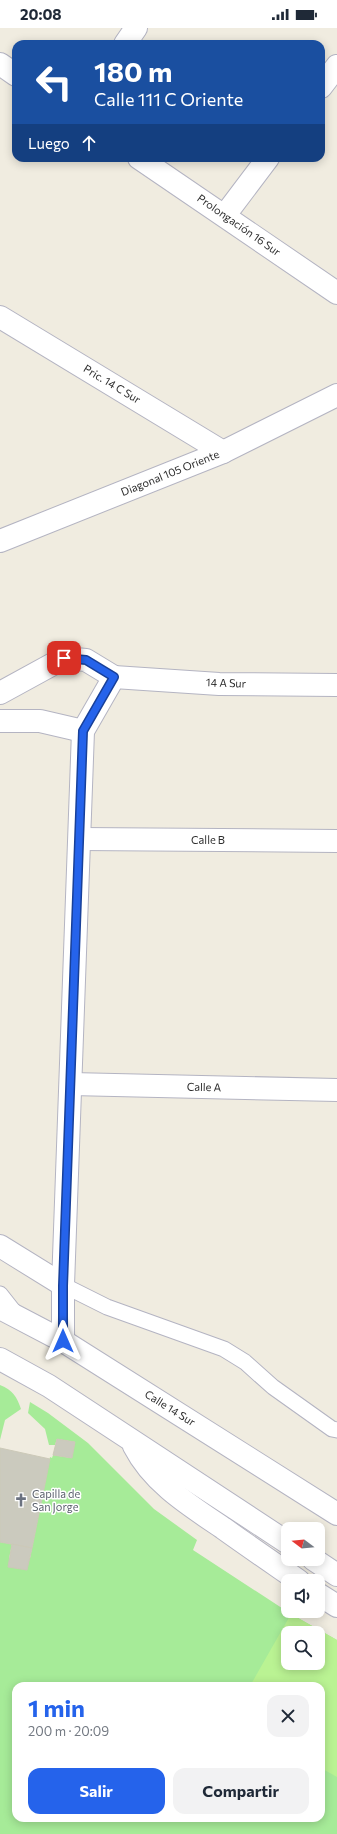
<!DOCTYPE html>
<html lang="es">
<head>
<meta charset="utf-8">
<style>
	body { margin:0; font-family:Commissioner,sans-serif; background:#f2f2f3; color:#1f2937; height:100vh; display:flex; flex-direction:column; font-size:15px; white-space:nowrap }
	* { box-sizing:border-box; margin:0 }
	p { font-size:13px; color:#747a83 }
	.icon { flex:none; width:22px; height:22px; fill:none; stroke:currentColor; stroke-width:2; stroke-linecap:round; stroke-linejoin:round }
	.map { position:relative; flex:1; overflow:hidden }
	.details { position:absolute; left:12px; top:1654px; width:313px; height:140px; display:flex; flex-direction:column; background:#fff; border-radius:12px; box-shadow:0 2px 10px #0003 }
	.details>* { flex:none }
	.guide { position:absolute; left:12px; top:12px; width:313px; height:122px; border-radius:12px; box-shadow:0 2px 10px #0003; background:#1a4fa0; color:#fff; overflow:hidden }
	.needle { width:26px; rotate:286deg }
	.controls { position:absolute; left:281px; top:1494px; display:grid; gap:8px }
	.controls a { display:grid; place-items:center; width:44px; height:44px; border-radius:8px; background:#fff; box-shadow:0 2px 10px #0003; font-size:20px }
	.pin { position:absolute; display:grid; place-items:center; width:34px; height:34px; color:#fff; margin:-17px; border-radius:8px; box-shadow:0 2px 6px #0006 }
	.me { position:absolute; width:44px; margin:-22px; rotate:0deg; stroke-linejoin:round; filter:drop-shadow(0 0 3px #0008) }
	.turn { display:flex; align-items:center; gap:14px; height:84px; padding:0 16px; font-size:18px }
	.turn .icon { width:52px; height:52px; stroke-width:2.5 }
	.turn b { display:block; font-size:28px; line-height:34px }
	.then { display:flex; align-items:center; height:38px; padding:0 16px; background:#0003; gap:8px; font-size:15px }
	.round { display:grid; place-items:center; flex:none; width:42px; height:42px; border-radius:12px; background:#f2f2f3 }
	.headline { display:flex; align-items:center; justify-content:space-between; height:68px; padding:0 16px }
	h1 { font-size:24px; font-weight:700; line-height:30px; color:#2563eb }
	.cta { display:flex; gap:8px; margin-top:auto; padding:8px 16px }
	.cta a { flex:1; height:46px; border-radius:12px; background:#2563eb; color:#fff; font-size:16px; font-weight:700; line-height:46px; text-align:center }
	.cta a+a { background:#f2f2f3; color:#1f2937 }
	.status { display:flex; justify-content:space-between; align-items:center; height:28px; padding:0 20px; background:#fff; direction:ltr }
	.status svg { height:11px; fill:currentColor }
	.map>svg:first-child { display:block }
</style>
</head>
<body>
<div class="status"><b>20:08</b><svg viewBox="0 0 49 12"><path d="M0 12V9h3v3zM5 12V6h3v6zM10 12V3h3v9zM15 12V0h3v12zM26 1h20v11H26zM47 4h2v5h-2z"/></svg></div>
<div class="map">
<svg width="337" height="1806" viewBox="0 0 337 1806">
	<rect width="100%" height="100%" fill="#f0ece0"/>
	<g fill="#a6eb98" fill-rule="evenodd">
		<path d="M0,1357C13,1362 17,1369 21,1381L5,1392L0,1412Z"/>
		<path d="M30,1374L48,1385L88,1415L154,1481L197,1512L193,1522L291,1586L337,1612V1806H0V1514L12,1516L9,1531L30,1530L50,1429L52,1430L53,1427L71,1430L75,1414L57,1411L55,1417H49L45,1401L28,1385ZM288,1605H318V1635H288ZM16,1658H321V1790H16Z"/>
	</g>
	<path fill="#baf393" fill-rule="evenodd" d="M291,1586L337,1612V1749L321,1740V1658H250ZM288,1605H318V1635H288Z"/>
	<g fill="#cbcabe" stroke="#ccc9b8">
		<polygon points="57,1411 75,1414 72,1430 53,1427"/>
		<polygon points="0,1420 50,1431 32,1520 0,1514"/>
		<polygon points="12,1516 32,1520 27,1542 8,1539"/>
	</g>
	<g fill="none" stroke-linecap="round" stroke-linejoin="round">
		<g stroke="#b4b4c2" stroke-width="17">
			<g id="lane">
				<polyline points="63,1257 107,1279 224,1321 245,1334 273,1359 332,1401 337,1402"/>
				<polyline points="0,1266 15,1285"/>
			</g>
		</g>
		<g stroke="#b4b4c2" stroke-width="24">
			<g id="street">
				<polyline points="125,16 136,0"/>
				<polyline points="321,59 337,38"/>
				<polyline points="225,187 268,130"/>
				<polyline points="0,289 223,424"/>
				<polyline points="0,513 223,424 337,367"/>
				<polyline points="114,649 219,656 337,657"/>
				<polyline points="0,665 64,630 86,632 114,649 83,703 63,1257 63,1313"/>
				<polyline points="0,693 40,693 83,703"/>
				<polyline points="80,811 337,813"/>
				<polyline points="71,1056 337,1062"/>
				<polyline points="0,1218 63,1257"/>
			</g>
		</g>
		<g stroke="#b4b4c2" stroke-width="24">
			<g id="secondary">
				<polyline points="0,36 16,47"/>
				<polyline points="139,130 337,265"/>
				<polyline points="0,1280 63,1313 337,1486"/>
				<polyline points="0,1331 49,1358 288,1515"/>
				<path d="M134,1418C153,1455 189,1477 223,1500C248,1518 273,1535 299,1553"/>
				<polyline points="313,1531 337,1547"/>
				<polyline points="318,1566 337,1578"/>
			</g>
		</g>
		<use href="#lane" stroke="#fff" stroke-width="15"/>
		<use href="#street" stroke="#fff" stroke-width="22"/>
		<use href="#secondary" stroke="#fff" stroke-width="22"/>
	</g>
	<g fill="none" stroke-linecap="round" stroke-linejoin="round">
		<g stroke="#184099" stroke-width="10">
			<polyline id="route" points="63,1313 63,1258 83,703 114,649 86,632 64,630"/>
		</g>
		<use href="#route" stroke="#2563eb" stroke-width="7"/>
	</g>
	<defs>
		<g id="church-bare" transform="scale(1.08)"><path d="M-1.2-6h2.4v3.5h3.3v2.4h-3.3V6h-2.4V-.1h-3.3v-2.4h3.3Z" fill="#6b7280" stroke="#fff" stroke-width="2.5" paint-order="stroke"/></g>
	</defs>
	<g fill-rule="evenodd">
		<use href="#church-bare" x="21" y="1472"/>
	</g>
	<g text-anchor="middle" stroke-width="3" stroke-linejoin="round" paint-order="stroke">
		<g font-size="11" fill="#2e2e2e" stroke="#fff">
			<text transform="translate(239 197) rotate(35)" y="4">Prolongación 16 Sur</text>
			<text transform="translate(112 356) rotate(31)" y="4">Pric. 14 C Sur</text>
			<text transform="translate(170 445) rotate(-22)" y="4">Diagonal 105 Oriente</text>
			<text transform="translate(226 655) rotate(2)" y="4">14 A Sur</text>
			<text x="208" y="816">Calle B</text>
			<text transform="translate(204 1059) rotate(1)" y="4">Calle A</text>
			<text transform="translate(170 1380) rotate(32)" y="4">Calle 14 Sur</text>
		</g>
		<g font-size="11" fill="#5b616d" stroke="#fff" text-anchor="start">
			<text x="32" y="1470">Capilla de<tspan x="32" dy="13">San Jorge</tspan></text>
		</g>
	</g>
</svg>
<div class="controls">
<a><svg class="needle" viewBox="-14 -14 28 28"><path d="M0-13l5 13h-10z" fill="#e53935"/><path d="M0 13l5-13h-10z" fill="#747a83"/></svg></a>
<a><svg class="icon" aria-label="sound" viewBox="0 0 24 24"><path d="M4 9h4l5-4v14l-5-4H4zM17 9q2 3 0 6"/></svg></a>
<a><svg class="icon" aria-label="search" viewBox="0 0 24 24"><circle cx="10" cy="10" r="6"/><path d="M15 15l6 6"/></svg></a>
</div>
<div class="pin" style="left:64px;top:630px;background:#d93025"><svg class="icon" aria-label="arrive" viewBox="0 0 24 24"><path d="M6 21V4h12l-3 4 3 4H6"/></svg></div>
<svg class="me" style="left:63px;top:1313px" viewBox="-20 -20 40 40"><path d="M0-17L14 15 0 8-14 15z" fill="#2563eb" stroke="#fff" stroke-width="4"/></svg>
<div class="guide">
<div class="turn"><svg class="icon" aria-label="left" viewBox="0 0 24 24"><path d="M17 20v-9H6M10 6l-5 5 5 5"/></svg><div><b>180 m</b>Calle 111 C Oriente</div></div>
<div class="then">Luego<svg class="icon" aria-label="ahead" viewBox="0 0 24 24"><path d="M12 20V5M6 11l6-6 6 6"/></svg></div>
</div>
<section class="details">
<div class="headline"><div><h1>1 min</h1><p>200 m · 20:09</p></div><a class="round"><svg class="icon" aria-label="close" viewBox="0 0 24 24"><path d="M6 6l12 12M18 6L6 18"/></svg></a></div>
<div class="cta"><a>Salir</a><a>Compartir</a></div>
</section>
</div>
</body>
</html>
